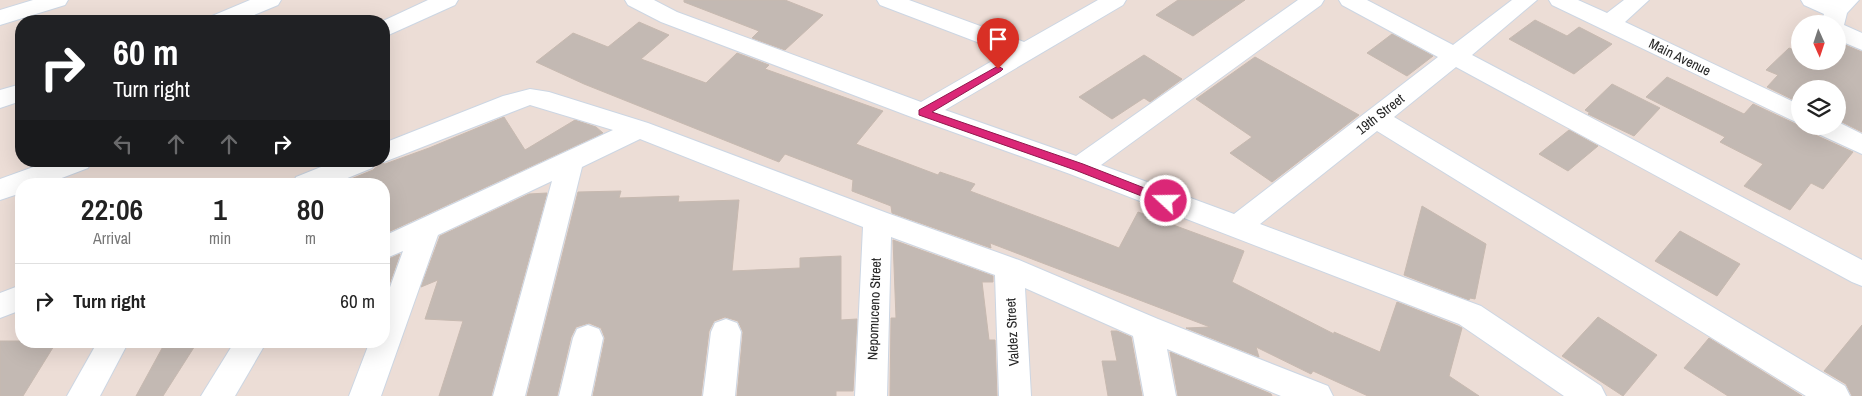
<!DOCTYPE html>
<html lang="en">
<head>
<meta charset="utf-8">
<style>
	body { margin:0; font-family:"Archivo Narrow",sans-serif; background:#f6f6f6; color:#222; height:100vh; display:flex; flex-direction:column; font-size:19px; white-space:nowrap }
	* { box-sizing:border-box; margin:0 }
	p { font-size:16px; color:#767676 }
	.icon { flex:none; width:28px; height:28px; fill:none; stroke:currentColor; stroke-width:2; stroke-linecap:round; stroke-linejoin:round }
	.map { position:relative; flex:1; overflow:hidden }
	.panel { position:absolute; left:15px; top:178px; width:375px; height:170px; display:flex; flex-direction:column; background:#fff; border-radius:20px; box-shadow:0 5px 20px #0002 }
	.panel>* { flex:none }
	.banner { position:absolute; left:15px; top:15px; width:375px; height:152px; border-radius:20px; box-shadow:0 5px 20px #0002; background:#202124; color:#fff; overflow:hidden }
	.needle { width:32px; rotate:177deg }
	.tools { position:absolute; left:1791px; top:15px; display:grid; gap:10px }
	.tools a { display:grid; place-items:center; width:55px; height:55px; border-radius:50%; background:#fff; box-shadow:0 5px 20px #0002; font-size:25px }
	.pin { position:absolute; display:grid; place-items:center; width:42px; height:42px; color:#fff; margin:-51px -21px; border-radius:50% 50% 50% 0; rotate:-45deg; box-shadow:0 0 5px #0007 }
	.pin .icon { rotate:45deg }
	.me { position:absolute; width:55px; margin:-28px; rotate:291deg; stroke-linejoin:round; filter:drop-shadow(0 0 4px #0008) }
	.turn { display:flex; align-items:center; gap:18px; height:105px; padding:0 15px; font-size:22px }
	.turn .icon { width:65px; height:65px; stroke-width:2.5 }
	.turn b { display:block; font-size:35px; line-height:42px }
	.lanes { display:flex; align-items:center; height:48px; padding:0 15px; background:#0003; justify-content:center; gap:25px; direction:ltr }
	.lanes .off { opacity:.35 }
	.eta { display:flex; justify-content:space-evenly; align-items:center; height:85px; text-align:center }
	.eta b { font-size:30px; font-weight:600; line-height:35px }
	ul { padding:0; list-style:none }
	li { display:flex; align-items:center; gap:15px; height:75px; padding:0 15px; border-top:1px solid #e0e0e0 }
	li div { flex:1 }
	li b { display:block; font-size:19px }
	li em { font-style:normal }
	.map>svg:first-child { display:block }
</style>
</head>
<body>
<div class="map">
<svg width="1862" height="396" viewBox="0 0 1862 396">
	<rect width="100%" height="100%" fill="#ecddd6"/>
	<g fill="#c3b9b3" stroke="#c7b9b0">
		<polygon points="684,0 785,0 823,15 785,50 752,38 759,31 684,2"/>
		<polygon points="1178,0 1245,0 1193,36 1156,15"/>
		<polygon points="1535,20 1567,36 1579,27 1612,44 1574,74 1509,39"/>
		<polygon points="639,22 669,35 641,59 706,83 737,53 769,65 765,69 883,111 856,144 938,175 940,172 975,184 970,191 1060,225 1119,248 1138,212 1244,251 1232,282 1334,334 1334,332 1380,352 1397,302 1458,326 1462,328 1449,376 1479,396 1368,396 1313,371 1311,374 1256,347 1259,357 1186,328 1210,327 990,243 991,248 892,213 891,206 852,191 853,180 785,154 779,162 584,84 536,62 573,33 608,47"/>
		<polygon points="1392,34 1433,56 1407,76 1367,53"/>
		<polygon points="1838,42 1862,52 1862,132 1838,120 1838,89 1800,89 1800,103 1767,87 1778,75 1766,70 1789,48 1797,51 1800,48 1800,61 1838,61"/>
		<polygon points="1144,55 1182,79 1150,102 1144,98 1112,119 1079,97"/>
		<polygon points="1255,57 1359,115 1272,182 1230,153 1252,137 1196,99"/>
		<polygon points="1667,77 1744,114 1753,104 1800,126 1808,126 1813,134 1853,152 1823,189 1811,183 1790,210 1744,186 1763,164 1720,142 1725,137 1646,97"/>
		<polygon points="1612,84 1660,108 1634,136 1588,114 1590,113 1585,110"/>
		<polygon points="504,117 525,150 575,120 596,127 603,133 384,234 384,184 339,184 373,170 381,163 385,164 429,148"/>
		<polygon points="1569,130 1598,146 1568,171 1539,154"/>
		<polygon points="621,191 619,198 679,196 678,202 739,200 732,271 800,268 800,258 841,256 841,320 857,319 853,391 836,391 836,396 737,396 743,332 738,321 725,317 714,321 709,331 701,396 593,396 605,338 601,328 589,323 576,327 571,337 557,396 527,396 578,192"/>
		<polygon points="547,193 491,396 439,396 463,321 425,319 438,280 421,287 440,236 529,194"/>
		<polygon points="1422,206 1486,244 1475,299 1470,298 1469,300 1404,275"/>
		<polygon points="1680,231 1740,264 1717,296 1655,261"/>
		<polygon points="893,240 993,276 993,282 982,282 989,340 995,340 997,396 890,396 891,318 896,318"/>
		<polygon points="400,254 384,299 384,261"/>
		<polygon points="1598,317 1657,355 1623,396 1562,356"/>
		<polygon points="1862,325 1862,396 1852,396 1846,384 1824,371"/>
		<polygon points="1111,331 1117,331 1131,337 1142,396 1108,396 1102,361 1117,361"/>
		<polygon points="1709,338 1802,396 1728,396 1684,368"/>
		<polygon points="0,341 57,341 23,396 0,396"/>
		<polygon points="166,341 198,341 163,396 136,396"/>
		<polygon points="1170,352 1271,394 1272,396 1178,396"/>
	</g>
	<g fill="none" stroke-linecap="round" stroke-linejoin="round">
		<g stroke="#ccd6e3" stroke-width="2">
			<g id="minor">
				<polygon points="33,0 68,0 65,5 0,25 0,10"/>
				<polygon points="250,0 281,0 278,5 240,21 208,21 212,16"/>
				<polygon points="428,0 458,0 455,5 384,37 383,21"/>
				<polygon points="625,0 654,0 677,12 921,102 1006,53 880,5 877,0 909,0 1024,42 1098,0 1126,0 1123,5 945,110 1076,156 1298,0 1324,0 1321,5 1101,165 1234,214 1438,57 1342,5 1339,0 1367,0 1453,45 1512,0 1537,0 1472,55 1862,260 1862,286 1852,282 1456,67 1394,117 1845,386 1850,396 1806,396 1377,131 1260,224 1481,306 1601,386 1606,396 1564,396 1459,324 1070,174 914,118 661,22 628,5"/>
				<polygon points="1549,0 1578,0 1607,13 1624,0 1649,0 1625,22 1800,105 1800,124 1552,5"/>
				<polygon points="1801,0 1859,0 1847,13 1844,25 1862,33 1862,50 1838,40 1838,24 1821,24 1824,14 1804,5"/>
				<polygon points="21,84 21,101 0,108 0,90"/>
				<polygon points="530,89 549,92 648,123 887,213 1019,260 1158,319 1328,386 1333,396 1281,396 1167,349 1176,396 1144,396 1133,336 1025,288 1031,396 999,396 995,275 891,237 887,396 855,396 863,227 640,139 582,167 525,396 493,396 552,181 438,235 381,396 349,396 370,341 384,341 384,304 403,251 384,259 384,236 613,130 530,105 384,162 380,161 384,161 384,143 503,96"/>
				<polygon points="1838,122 1862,134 1862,154 1814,132 1810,126 1838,126"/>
				<polygon points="50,161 92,161 88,168 46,184 21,184 21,193 0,200 0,179"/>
				<polygon points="336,161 376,161 372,168 333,184 293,184 296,177"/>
				<polygon points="21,285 21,310 0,318 0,293"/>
				<polygon points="726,319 737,323 741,332 735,396 703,396 711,332 715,323"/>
				<polygon points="588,325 599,329 603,338 591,396 559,396 573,338 577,329"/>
				<polygon points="98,341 129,341 100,396 67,396"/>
				<polygon points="235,341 267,341 235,396 201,396"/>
			</g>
		</g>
		<use href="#minor" fill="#fff" fill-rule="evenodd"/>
	</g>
	<polygon fill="#db2777" stroke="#8e194d" points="998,66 1003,69 1001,71 932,112 1083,164 1170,198 1170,204 1162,204 1075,170 919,115 919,110"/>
	<g text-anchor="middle" stroke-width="4" stroke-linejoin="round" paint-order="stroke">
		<g font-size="14" fill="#272727" stroke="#fff">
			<text transform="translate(1680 57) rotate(26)" y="5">Main Avenue</text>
			<text transform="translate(1380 114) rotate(-38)" y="5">19th Street</text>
			<text transform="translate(874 309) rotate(-88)" y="5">Nepomuceno Street</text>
			<text transform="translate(1012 332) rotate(-93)" y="5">Valdez Street</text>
		</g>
	</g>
</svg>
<div class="tools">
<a><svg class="needle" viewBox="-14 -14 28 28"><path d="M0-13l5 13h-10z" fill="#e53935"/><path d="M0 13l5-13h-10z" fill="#767676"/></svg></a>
<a><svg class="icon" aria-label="layers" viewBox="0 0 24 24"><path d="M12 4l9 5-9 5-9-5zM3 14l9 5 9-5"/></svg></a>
</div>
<div class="pin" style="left:998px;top:69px;background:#d93025"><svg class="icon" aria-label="arrive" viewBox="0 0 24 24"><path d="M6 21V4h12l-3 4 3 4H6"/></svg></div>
<svg class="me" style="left:1166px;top:201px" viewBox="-20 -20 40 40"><circle r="17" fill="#db2777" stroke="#fff" stroke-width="3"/><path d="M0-11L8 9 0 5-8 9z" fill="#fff"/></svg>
<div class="banner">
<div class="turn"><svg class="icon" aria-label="right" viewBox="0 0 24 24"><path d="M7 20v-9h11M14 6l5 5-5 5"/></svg><div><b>60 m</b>Turn right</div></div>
<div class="lanes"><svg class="icon off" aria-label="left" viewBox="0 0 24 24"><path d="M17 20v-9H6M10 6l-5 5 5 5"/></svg><svg class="icon off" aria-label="ahead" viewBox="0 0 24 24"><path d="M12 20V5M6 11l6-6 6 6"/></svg><svg class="icon off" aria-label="ahead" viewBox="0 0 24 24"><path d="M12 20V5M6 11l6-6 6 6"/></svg><svg class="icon" aria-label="right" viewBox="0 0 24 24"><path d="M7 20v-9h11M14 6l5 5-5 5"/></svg></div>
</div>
<section class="panel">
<div class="eta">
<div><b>22:06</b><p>Arrival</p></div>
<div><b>1</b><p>min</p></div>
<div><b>80</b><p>m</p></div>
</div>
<ul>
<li><svg class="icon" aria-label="right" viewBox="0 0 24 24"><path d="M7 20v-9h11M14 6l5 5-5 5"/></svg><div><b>Turn right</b></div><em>60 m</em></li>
</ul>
</section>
</div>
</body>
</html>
